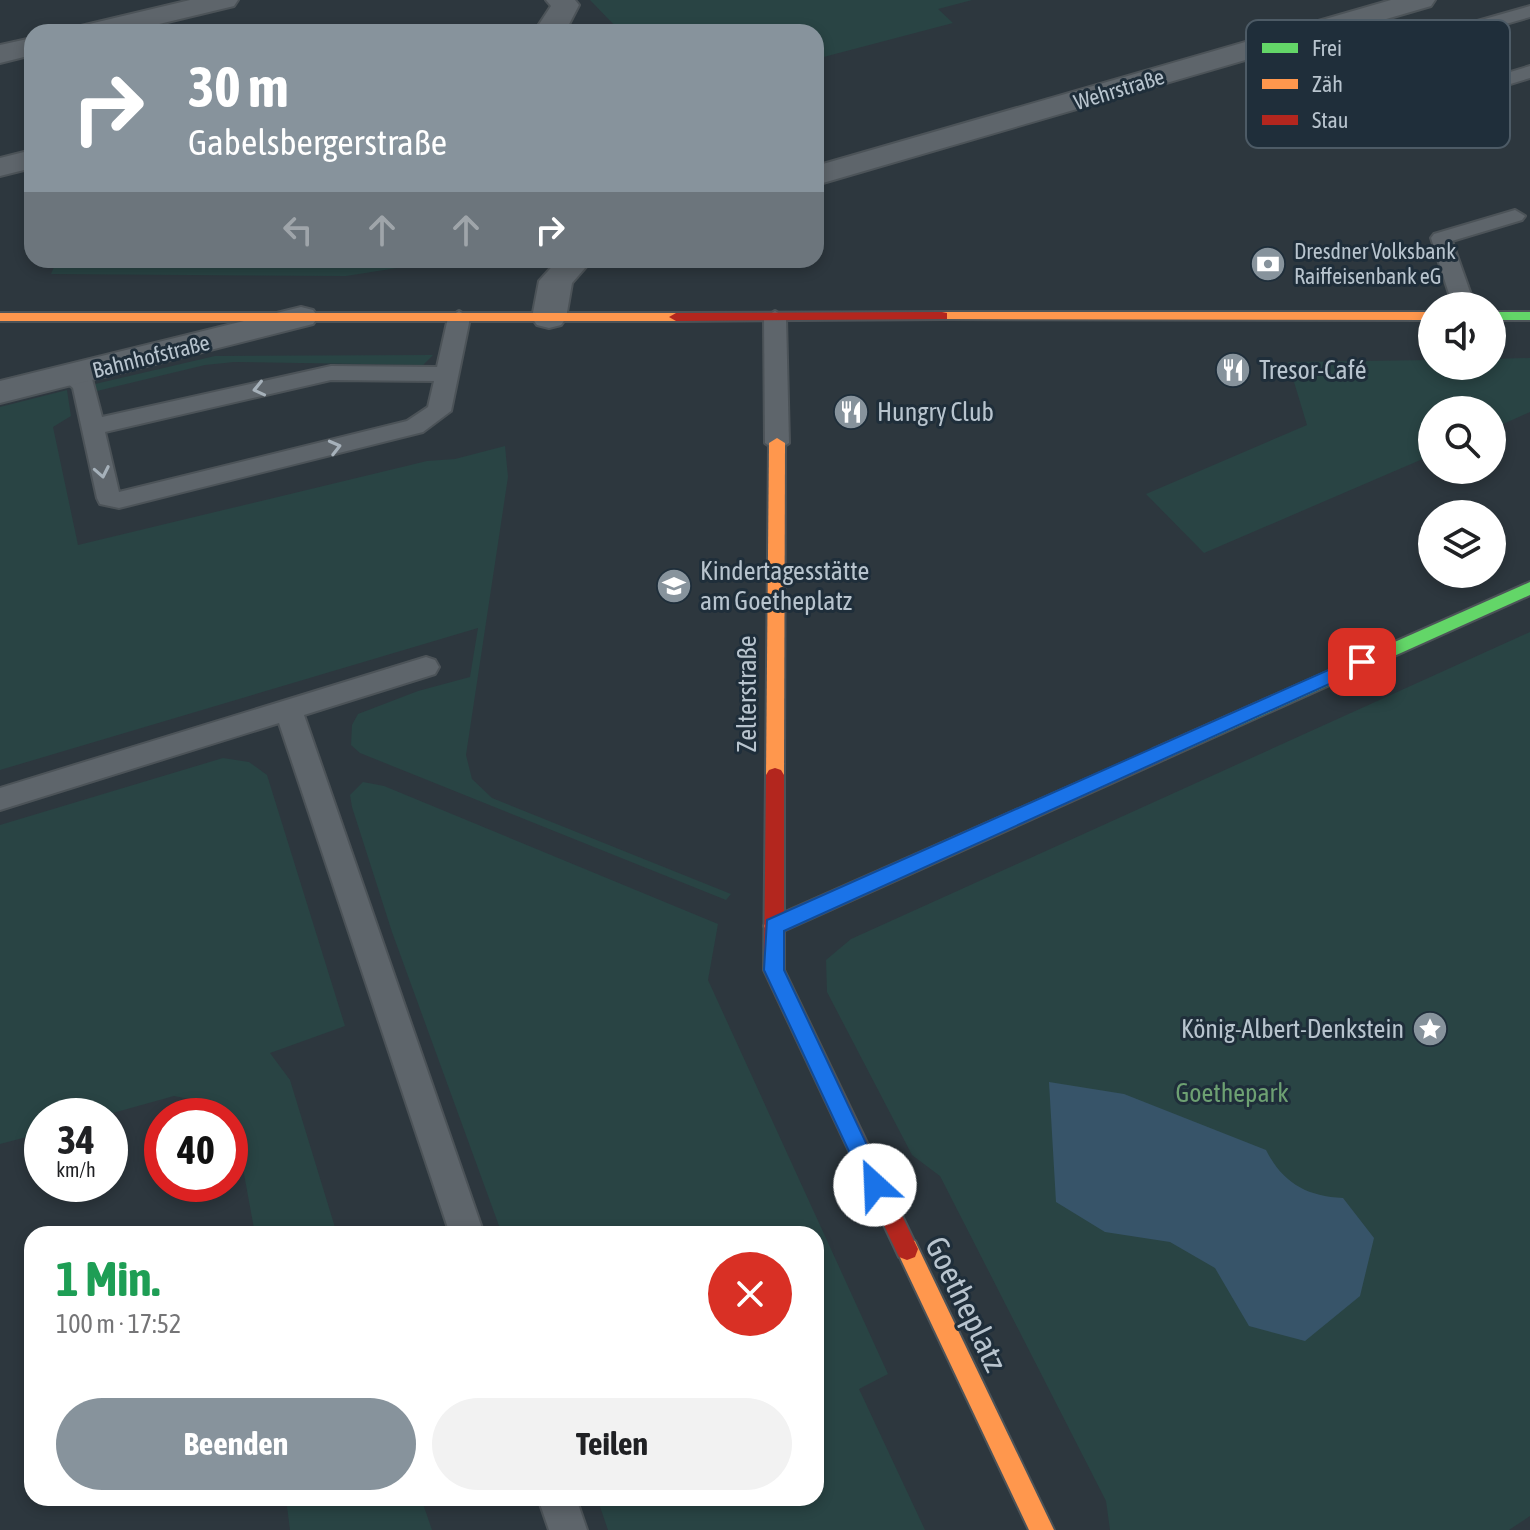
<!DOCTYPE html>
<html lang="de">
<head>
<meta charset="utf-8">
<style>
	body { margin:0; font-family:"Asap Condensed",sans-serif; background:#f2f2f2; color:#202124; height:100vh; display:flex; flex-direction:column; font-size:30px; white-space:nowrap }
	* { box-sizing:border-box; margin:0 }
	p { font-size:26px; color:#757577 }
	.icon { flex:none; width:44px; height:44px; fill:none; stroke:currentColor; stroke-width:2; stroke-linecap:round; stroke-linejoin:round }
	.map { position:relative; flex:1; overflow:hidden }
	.details { position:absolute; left:24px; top:1226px; width:800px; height:280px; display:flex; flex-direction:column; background:#fff; border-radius:24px; box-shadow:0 4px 12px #0003 }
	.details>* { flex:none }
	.banner { position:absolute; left:24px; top:24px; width:800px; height:244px; border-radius:24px; box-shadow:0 4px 12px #0003; background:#87939c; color:#fff; overflow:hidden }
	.controls { position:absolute; left:1418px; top:292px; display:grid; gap:16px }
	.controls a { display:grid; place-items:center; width:88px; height:88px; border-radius:50%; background:#fff; box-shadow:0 4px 12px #0003; font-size:40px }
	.speed { position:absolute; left:24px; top:1098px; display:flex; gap:16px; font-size:40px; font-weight:700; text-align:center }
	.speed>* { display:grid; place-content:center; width:104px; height:104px; border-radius:50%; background:#fff; box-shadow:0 4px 12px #0003; line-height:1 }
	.speed small { font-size:20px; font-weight:400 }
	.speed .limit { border:12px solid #d22; background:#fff; color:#111 }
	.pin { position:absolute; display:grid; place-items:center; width:68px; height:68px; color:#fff; margin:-34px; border-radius:16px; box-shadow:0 4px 12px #0006 }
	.me { position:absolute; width:88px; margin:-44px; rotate:335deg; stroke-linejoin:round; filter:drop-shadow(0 0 6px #0008) }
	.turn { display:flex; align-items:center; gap:28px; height:168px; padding:0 32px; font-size:36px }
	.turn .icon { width:104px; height:104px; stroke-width:2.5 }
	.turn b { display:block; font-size:56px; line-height:68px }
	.lanes { display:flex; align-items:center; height:76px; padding:0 32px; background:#0003; justify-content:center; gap:40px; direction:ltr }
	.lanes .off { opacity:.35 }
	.round { display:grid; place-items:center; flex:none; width:84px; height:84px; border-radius:42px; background:#f2f2f2 }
	.headline { display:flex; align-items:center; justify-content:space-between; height:136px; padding:0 32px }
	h1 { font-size:48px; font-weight:700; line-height:60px; color:#1e9e55 }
	.cta { display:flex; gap:16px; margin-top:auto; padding:16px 32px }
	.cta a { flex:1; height:92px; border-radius:48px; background:#87939c; color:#fff; font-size:32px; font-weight:700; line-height:92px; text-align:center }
	.cta a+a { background:#f2f2f2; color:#202124 }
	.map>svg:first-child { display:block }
</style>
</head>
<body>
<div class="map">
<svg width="1530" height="1530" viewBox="0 0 1530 1530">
	<rect width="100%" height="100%" fill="#2d373e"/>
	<g fill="#294444">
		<polygon points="590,0 972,0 938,9 953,23 816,59 816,32 621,32"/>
		<polygon points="57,260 448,260 346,276 51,274"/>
		<polygon points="433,355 423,365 234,362 205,365 97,391 95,384 215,356"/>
		<polygon points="1530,358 1530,412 1492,429 1492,410 1432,410 1432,455 1204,553 1146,494 1307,425 1288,362 1432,360 1432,366 1492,366 1492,359"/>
		<polygon points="67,390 71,416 53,427 78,545 427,461 455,459 505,446 508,477 466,755 472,779 492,798 731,894 726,900 360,753 351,745 352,725 358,714 418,691 470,677 478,628 0,770 0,407"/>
		<polygon points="1530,632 1530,1516 1509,1530 1110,1530 1106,1501 940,1176 912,1155 827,992 826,960 851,939"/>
		<polygon points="223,758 249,762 267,775 345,1026 270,1053 290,1080 337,1234 255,1234 235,1125 216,1104 174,1096 102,1116 42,1116 42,1133 0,1144 0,825"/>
		<polygon points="363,782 384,786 718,924 708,980 888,1374 859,1389 925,1530 608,1530 597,1498 816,1498 816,1234 502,1234 392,932 352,807 350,795"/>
		<polygon points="286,1498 421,1498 432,1530 290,1530"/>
	</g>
	<path fill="#375469" d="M1049,1082L1124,1094L1266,1150C1283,1183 1306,1196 1343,1198L1374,1238L1360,1296L1305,1341L1249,1326L1215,1268L1170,1242L1105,1232L1056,1202Z"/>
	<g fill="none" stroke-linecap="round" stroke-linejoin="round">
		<g stroke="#4c5358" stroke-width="4">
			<g id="lane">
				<polygon points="1530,6 1530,17 1380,60 1381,65 1422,93 1438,94 1530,66 1530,78 1439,106 1410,102 1363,67 1365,53"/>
				<polygon points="1515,210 1525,216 1522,220 1452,241 1475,306 1453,306 1431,238 1434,234"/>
				<path d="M459,311L470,318L451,411L423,432L119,508L100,504L97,498L73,388L59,376L62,371H78L92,379L102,417L331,366L437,367L448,318ZM331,380L434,381L428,407L407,421L119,492L105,432Z"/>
				<polygon points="775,311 786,318 789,443 777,451 765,443 764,318"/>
				<polygon points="426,657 435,660 439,667 435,674 304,715 484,1234 450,1234 279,723 0,810 0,788"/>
				<polygon points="538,1498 576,1498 587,1530 549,1530"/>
			</g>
		</g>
		<g stroke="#4c5358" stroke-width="4">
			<g id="street">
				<polygon points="190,0 238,0 234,6 126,32 77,32 81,26"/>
				<polygon points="546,0 575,0 579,5 565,32 534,32 551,6"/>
				<polygon points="1391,0 1435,0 1431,6 816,185 816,166"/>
				<polygon points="32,38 32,55 0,63 0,45"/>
				<polygon points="32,150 32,168 0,176 0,158"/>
				<polygon points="558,260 592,260 572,283 566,318 561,325 549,328 537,325 532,318 539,281"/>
				<polygon points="301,307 313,310 318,317 313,324 0,403 0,381"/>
			</g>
		</g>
		<g stroke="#4c5358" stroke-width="4">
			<g id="fast">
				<rect x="1492" y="312" width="38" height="8"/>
				<polygon points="1530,582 1530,595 1165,759 1153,759 1150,754 1153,749"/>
			</g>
		</g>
		<g stroke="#4c5358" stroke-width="4">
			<g id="slow">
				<polygon points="942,312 1432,312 1432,320 937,319 937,313"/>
				<polygon points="0,313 676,313 683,317 676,321 0,321"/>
				<polygon points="777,438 785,443 784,775 781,780 769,780 766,775 769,443"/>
				<polygon points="1159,747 1165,749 1168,754 1165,759 781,932 774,934 767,932 764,926 767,920"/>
				<polygon points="907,1238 915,1241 1054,1530 1029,1530 896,1249 899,1241"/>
			</g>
		</g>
		<g stroke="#4c5358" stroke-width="4">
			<g id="jam">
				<polygon points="942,312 947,313 947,319 676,321 669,317 676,313"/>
				<polygon points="775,768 781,770 784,775 784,970 918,1249 915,1257 907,1260 899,1257 764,970 766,775 769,770"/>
			</g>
		</g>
		<use href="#lane" fill="#5e656b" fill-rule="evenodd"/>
		<use href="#street" fill="#5e656b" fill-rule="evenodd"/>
		<use href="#fast" fill="#63d668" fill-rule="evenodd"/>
		<use href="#slow" fill="#ff974d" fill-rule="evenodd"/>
		<use href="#jam" fill="#b3261e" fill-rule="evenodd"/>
	</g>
	<defs><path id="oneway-chevron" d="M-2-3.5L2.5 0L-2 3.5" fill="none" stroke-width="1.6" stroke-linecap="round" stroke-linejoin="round" transform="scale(2)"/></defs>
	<g stroke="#a6b1ba">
		<use href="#oneway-chevron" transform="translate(259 389) rotate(167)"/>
		<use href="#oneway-chevron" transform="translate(335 447) rotate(-14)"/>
		<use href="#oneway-chevron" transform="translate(102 472) rotate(79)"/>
	</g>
	<polygon fill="#1a73e8" stroke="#114b97" stroke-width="2" points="1362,655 1369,657 1369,666 784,931 784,970 886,1185 883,1192 875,1195 868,1192 764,970 767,920"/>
	<defs>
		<g id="bank-disc" transform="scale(1.8)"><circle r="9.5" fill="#87939c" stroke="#1f2e3a"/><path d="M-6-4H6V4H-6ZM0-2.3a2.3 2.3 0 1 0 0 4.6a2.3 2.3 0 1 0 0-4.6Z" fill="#fff"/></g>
		<g id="restaurant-disc" transform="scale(1.8)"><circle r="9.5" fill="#87939c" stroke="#1f2e3a"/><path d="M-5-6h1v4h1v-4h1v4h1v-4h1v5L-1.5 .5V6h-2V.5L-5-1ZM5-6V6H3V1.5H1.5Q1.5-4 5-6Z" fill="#fff"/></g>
		<g id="school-disc" transform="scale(1.8)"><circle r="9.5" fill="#87939c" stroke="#1f2e3a"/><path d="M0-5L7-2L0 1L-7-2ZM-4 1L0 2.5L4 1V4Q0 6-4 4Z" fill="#fff"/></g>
		<g id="sight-disc" transform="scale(1.8)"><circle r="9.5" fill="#87939c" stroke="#1f2e3a"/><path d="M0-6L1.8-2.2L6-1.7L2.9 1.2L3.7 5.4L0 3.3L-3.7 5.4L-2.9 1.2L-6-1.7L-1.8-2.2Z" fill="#fff"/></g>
	</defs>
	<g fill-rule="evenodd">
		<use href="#bank-disc" x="1268" y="264"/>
		<use href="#restaurant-disc" x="1233" y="370"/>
		<use href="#restaurant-disc" x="851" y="412"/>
		<use href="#school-disc" x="674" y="586"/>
		<use href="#sight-disc" x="1430" y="1029"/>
	</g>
	<g text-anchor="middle" stroke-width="6" stroke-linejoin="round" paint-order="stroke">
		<g font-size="22" fill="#b8c4ce" stroke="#1f2e3a">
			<text transform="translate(1119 89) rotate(-17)" y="8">Wehrstraße</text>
			<text transform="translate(151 356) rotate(-14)" y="8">Bahnhofstraße</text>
		</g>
		<g font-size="22" fill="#b8c4ce" stroke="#1f2e3a" text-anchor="start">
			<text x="1294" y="259">Dresdner Volksbank<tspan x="1294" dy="25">Raiffeisenbank eG</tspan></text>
		</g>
		<g font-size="26" fill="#b8c4ce" stroke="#1f2e3a" text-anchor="start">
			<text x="1259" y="379">Tresor-Café</text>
			<text x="877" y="421">Hungry Club</text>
			<text x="700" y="580">Kindertagesstätte<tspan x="700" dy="30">am Goetheplatz</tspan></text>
			<text x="1404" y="1038" text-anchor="end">König-Albert-Denkstein</text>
		</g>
		<g font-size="26" fill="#b8c4ce" stroke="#1f2e3a">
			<text transform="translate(747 694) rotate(-90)" y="9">Zelterstraße</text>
		</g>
		<g font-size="26" fill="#6da072" stroke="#1f2e3a">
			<text x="1232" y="1102">Goethepark</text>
		</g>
		<g font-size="32" fill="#b8c4ce" stroke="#1f2e3a">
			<text transform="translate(966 1304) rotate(64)" y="11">Goetheplatz</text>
		</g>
	</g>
	<rect x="1246" y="20" width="264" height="128" rx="12" fill="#1f2e3a" stroke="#4d5b66" stroke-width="2"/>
	<rect x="1262" y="43" width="36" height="10" fill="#63d668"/>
	<rect x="1262" y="79" width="36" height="10" fill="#ff974d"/>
	<rect x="1262" y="115" width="36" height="10" fill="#b3261e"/>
	<g font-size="22" fill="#b8c4ce">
		<text x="1312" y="56">Frei</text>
		<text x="1312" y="92">Zäh</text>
		<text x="1312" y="128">Stau</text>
	</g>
</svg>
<div class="controls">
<a><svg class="icon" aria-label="sound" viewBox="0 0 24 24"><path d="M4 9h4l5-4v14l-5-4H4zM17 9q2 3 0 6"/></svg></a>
<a><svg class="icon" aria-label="search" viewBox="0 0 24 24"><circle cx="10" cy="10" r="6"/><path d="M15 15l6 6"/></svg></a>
<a><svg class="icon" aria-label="layers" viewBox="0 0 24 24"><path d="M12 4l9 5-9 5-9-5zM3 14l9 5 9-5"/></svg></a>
</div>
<div class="speed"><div>34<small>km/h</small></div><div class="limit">40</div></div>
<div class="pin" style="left:1362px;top:662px;background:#d93025"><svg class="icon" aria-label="arrive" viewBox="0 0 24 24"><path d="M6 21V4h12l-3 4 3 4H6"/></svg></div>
<svg class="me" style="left:875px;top:1185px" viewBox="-20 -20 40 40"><circle r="19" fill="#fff"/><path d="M0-13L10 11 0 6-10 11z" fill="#1a73e8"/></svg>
<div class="banner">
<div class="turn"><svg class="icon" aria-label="right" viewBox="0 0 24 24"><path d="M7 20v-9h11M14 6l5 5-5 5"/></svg><div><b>30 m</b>Gabelsbergerstraße</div></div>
<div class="lanes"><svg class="icon off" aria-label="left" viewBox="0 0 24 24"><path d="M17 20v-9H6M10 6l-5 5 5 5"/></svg><svg class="icon off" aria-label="ahead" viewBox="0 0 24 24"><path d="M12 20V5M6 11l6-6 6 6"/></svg><svg class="icon off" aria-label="ahead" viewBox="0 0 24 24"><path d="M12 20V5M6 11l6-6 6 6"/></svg><svg class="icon" aria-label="right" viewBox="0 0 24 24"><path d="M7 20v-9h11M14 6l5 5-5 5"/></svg></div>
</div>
<section class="details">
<div class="headline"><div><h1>1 Min.</h1><p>100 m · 17:52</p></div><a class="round" style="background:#d93025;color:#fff"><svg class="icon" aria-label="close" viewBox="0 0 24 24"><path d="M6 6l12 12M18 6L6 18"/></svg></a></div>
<div class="cta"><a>Beenden</a><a>Teilen</a></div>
</section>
</div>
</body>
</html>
